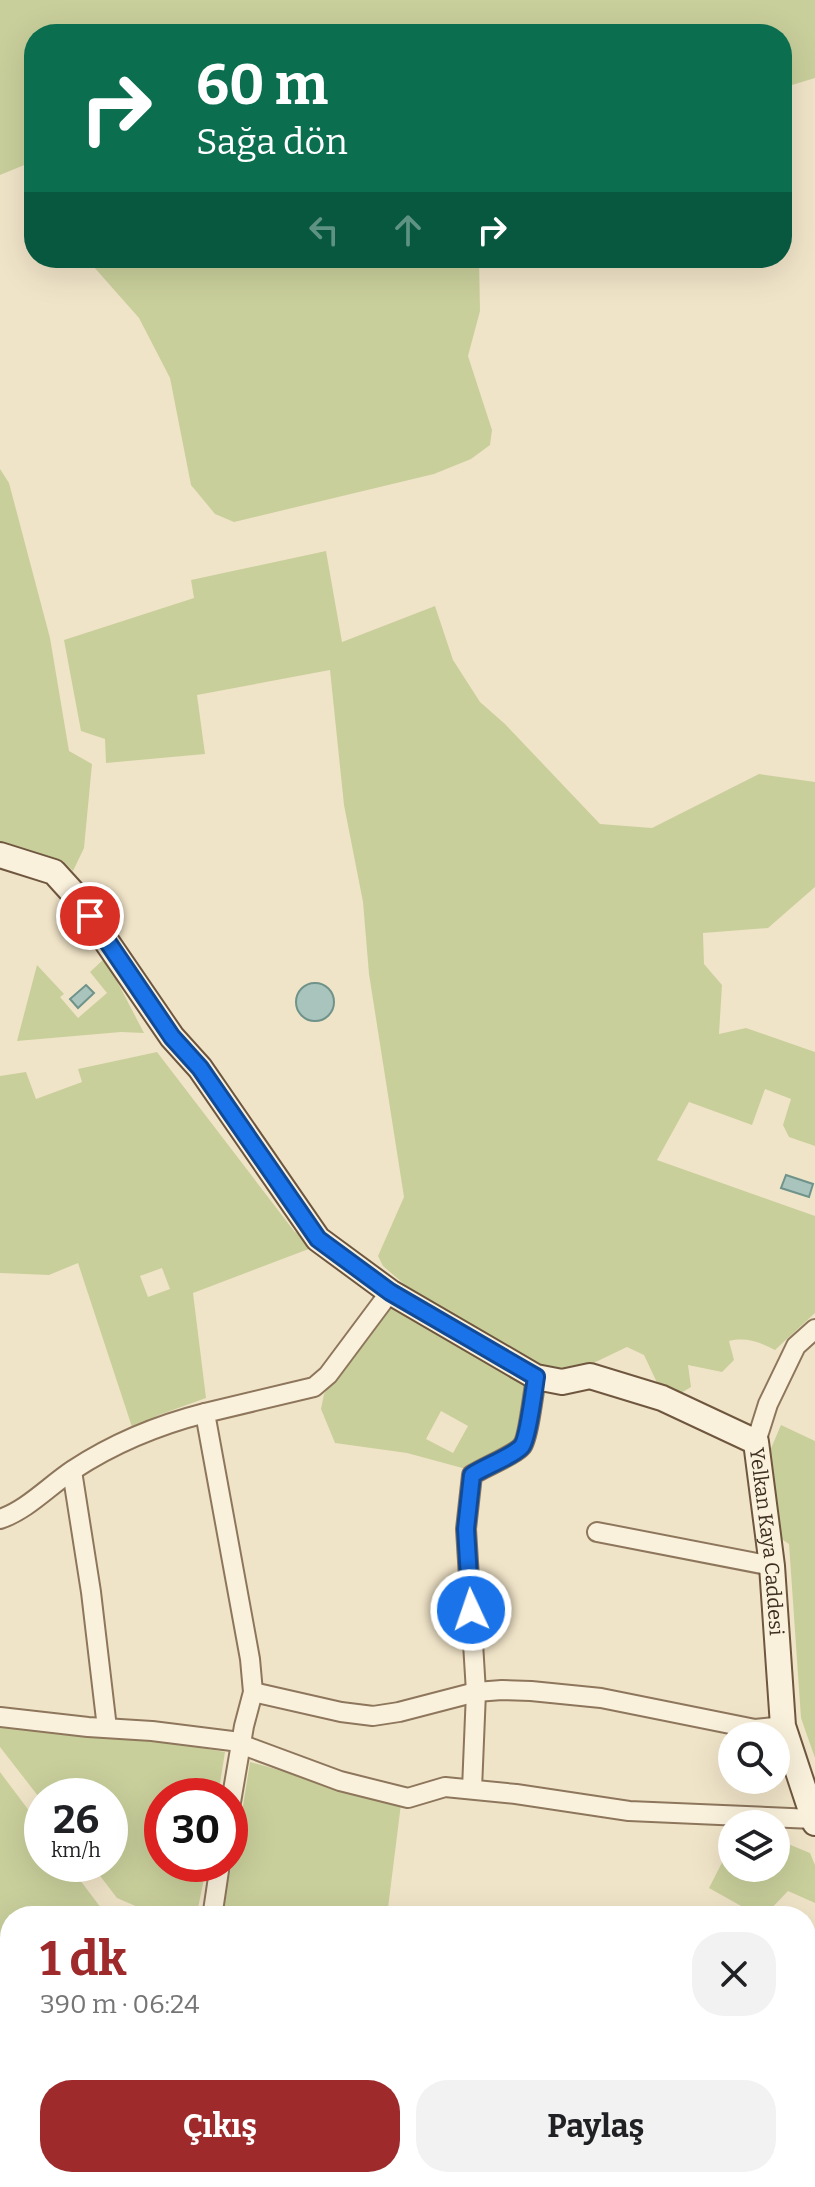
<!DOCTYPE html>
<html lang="tr">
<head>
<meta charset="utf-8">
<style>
	body { margin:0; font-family:Bitter,serif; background:#f2f2f2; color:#202124; height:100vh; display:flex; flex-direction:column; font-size:30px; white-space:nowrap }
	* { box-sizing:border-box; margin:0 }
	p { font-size:26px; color:#757577 }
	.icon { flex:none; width:44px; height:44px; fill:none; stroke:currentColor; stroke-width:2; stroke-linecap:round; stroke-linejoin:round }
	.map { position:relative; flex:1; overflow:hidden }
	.side { position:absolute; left:0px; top:1906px; width:816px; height:282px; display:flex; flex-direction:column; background:#fff; border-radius:32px 32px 0 0; box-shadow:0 8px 32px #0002 }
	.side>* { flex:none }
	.banner { position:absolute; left:24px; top:24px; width:768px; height:244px; border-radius:32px; box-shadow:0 8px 32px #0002; background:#0b6e4f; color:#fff; overflow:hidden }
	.tools { position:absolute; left:718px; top:1722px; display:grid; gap:16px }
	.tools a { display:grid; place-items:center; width:72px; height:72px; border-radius:50%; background:#fff; box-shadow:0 8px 32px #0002; font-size:40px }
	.speed { position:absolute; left:24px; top:1778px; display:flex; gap:16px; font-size:40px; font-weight:700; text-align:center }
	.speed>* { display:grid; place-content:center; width:104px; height:104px; border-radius:50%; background:#fff; box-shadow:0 8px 32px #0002; line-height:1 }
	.speed small { font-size:20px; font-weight:400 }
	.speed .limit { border:12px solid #d22; background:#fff; color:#111 }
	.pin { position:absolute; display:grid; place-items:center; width:68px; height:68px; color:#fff; margin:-34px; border:4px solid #fff; border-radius:50%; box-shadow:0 2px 8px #0007 }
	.me { position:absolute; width:88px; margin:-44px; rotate:357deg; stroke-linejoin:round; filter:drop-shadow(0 0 6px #0008) }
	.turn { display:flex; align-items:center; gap:28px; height:168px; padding:0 40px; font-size:36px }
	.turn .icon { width:104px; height:104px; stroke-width:2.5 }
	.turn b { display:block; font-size:56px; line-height:68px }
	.lanes { display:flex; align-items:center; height:76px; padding:0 40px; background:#0003; justify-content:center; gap:40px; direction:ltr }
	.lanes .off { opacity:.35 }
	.round { display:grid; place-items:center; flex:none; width:84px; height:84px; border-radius:32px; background:#f2f2f2 }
	.headline { display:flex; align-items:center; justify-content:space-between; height:136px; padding:0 40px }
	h1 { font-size:48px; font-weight:700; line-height:60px; color:#9e2a2b }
	.button { display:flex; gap:16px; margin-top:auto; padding:16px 40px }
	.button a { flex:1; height:92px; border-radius:32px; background:#9e2a2b; color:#fff; font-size:32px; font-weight:700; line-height:92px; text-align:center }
	.button a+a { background:#f2f2f2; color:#202124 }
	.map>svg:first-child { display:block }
</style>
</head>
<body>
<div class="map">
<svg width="815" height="2187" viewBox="0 0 815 2187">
	<rect width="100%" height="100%" fill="#f0e4c8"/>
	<g fill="#c9cf9b" fill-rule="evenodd">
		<polygon points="0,0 815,0 815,78 792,85 782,84 782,34 34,34 34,161 0,175"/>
		<polygon points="86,258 479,258 480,311 468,356 492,430 490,445 471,459 434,474 234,522 215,514 191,485 170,378 139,318"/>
		<polygon points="0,469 9,483 50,638 69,751 92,764 84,848 73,871 63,861 0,842"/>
		<path d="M326,551L342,642L435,606L453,660L480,702L505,724L600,824L652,828L759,774L815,782V887L768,928L703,933L704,964L722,985L719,1034L746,1028L815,1052V1146L789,1137L783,1125L791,1099L765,1089L752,1125L689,1102L657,1160L815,1216V1313L775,1350C759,1342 747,1337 729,1341L734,1360L722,1372L688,1365L691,1387L681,1393L660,1389L644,1355L627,1347L583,1368L553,1373L425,1302L383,1266L378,1256L404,1197L369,974L363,902L344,805L330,670L197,695L205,754L106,763L105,739L81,731L64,640L194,598L191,580Z"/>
		<polygon points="105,958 144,1033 121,1032 17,1041 37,965 64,994 60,997 78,1018 107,993 90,972"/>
		<path d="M157,1052L294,1231L314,1247L193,1293L206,1398L159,1415L133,1430L78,1263L49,1275L0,1273V1076L26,1072L36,1099L82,1082L78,1069ZM162,1268L170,1289L148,1297L140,1276Z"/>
		<path d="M395,1303L530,1380C526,1395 523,1437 511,1446C500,1455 480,1460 466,1469L407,1453L335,1443L321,1409L324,1394ZM441,1411L468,1426L453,1453L426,1439Z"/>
		<polygon points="781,1425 815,1441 815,1758 801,1718 789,1544 780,1538 769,1453"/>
		<polygon points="0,1723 151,1739 225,1752 218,1796 162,1796 162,1864 207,1864 198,1908 154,1914 117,1898 91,1864 110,1864 110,1796 42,1796 42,1801 0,1747"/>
		<polygon points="250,1762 401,1804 387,1916 225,1916 220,1912 237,1844"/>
		<polygon points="0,1772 42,1828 42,1864 68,1864 101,1908 97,1916 10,1916 10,2046 0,2061"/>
		<polygon points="776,1839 810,1853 815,1865 815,1903 788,1891 764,1916 759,1916 709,1888 732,1843 732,1868 776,1868"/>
	</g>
	<g fill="#a9c4bc" stroke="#6f938a" stroke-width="2">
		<circle cx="315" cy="1002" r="19"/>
		<polygon points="86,985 94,993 78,1008 70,999"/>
		<polygon points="786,1175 813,1184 809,1197 781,1188"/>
	</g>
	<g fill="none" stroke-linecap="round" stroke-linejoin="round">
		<g stroke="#8d765c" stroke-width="22">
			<g id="street">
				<polyline points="756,1442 768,1404 796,1346 815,1329"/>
				<polyline points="72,1471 91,1592 107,1728"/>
				<path d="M0,1519C27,1510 49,1486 73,1470C114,1443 158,1425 205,1413"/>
				<polyline points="597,1532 772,1566"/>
				<polyline points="253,1692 341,1712 373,1716 399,1712 476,1692 502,1690 531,1691 601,1698 755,1729 783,1726"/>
				<polyline points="0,1717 88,1727 152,1731 232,1741 340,1781 408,1798 445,1787 516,1794 629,1811 813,1819"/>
				<path d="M472,1789L476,1692L466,1529L472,1475C484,1467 515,1455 522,1446C528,1439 534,1390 536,1377"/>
				<polyline points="230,1808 244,1726 253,1692 250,1659 205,1413 314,1387 328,1375 390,1292"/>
				<polyline points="209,1916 213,1911 220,1864"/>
				<polyline points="227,2187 227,2178"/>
			</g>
		</g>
		<g stroke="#6f573f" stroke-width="28">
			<g id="secondary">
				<path id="s1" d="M0,855L54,872L74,894L172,1037L200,1068L318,1239L390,1292L536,1377L562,1382L590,1376L662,1398L756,1442L772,1566L783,1726L815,1823"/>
				<polyline points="806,1969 815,1962"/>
				<polyline points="647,2187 651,2178"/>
			</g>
		</g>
		<use href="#street" stroke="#faf1dc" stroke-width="18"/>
		<use href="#secondary" stroke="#faf1dc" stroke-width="24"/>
	</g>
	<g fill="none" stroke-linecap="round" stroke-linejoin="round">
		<g stroke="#114b97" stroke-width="20">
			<path id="route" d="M90,916L172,1037L200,1068L318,1239L390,1292L536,1377C534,1390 528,1438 522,1446C515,1455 484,1467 472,1475L466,1529L471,1610"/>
		</g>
		<use href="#route" stroke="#1a73e8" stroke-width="14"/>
	</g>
	<g text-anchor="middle" stroke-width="8" stroke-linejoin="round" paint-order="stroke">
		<g font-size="20" fill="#3d2e20" stroke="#f7eed8">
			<text dy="7" stroke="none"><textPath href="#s1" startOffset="1102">Yelkan Kaya Caddesi</textPath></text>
		</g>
	</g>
</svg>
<div class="tools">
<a><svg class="icon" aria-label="search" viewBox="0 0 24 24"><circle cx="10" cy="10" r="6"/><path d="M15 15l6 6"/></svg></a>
<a><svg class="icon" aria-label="layers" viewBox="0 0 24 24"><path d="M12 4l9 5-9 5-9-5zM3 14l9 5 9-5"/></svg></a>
</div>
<div class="speed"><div>26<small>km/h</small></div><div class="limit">30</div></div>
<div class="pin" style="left:90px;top:916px;background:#d93025"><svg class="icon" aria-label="arrive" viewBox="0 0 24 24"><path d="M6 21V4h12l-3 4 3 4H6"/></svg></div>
<svg class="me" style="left:471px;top:1610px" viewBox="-20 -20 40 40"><circle r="17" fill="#1a73e8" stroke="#fff" stroke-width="3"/><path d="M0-11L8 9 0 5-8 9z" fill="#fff"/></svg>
<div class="banner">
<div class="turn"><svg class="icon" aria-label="right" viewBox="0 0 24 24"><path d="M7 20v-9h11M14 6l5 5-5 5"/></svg><div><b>60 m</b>Sağa dön</div></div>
<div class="lanes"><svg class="icon off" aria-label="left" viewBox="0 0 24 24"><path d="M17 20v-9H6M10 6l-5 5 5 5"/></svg><svg class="icon off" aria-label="ahead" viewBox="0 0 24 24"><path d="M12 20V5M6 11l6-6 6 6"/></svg><svg class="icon" aria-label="right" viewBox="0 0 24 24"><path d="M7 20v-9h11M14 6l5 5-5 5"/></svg></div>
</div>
<section class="side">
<div class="headline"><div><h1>1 dk</h1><p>390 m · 06:24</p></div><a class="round"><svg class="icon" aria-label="close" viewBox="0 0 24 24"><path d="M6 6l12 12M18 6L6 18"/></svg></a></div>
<div class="button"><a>Çıkış</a><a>Paylaş</a></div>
</section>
</div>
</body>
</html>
